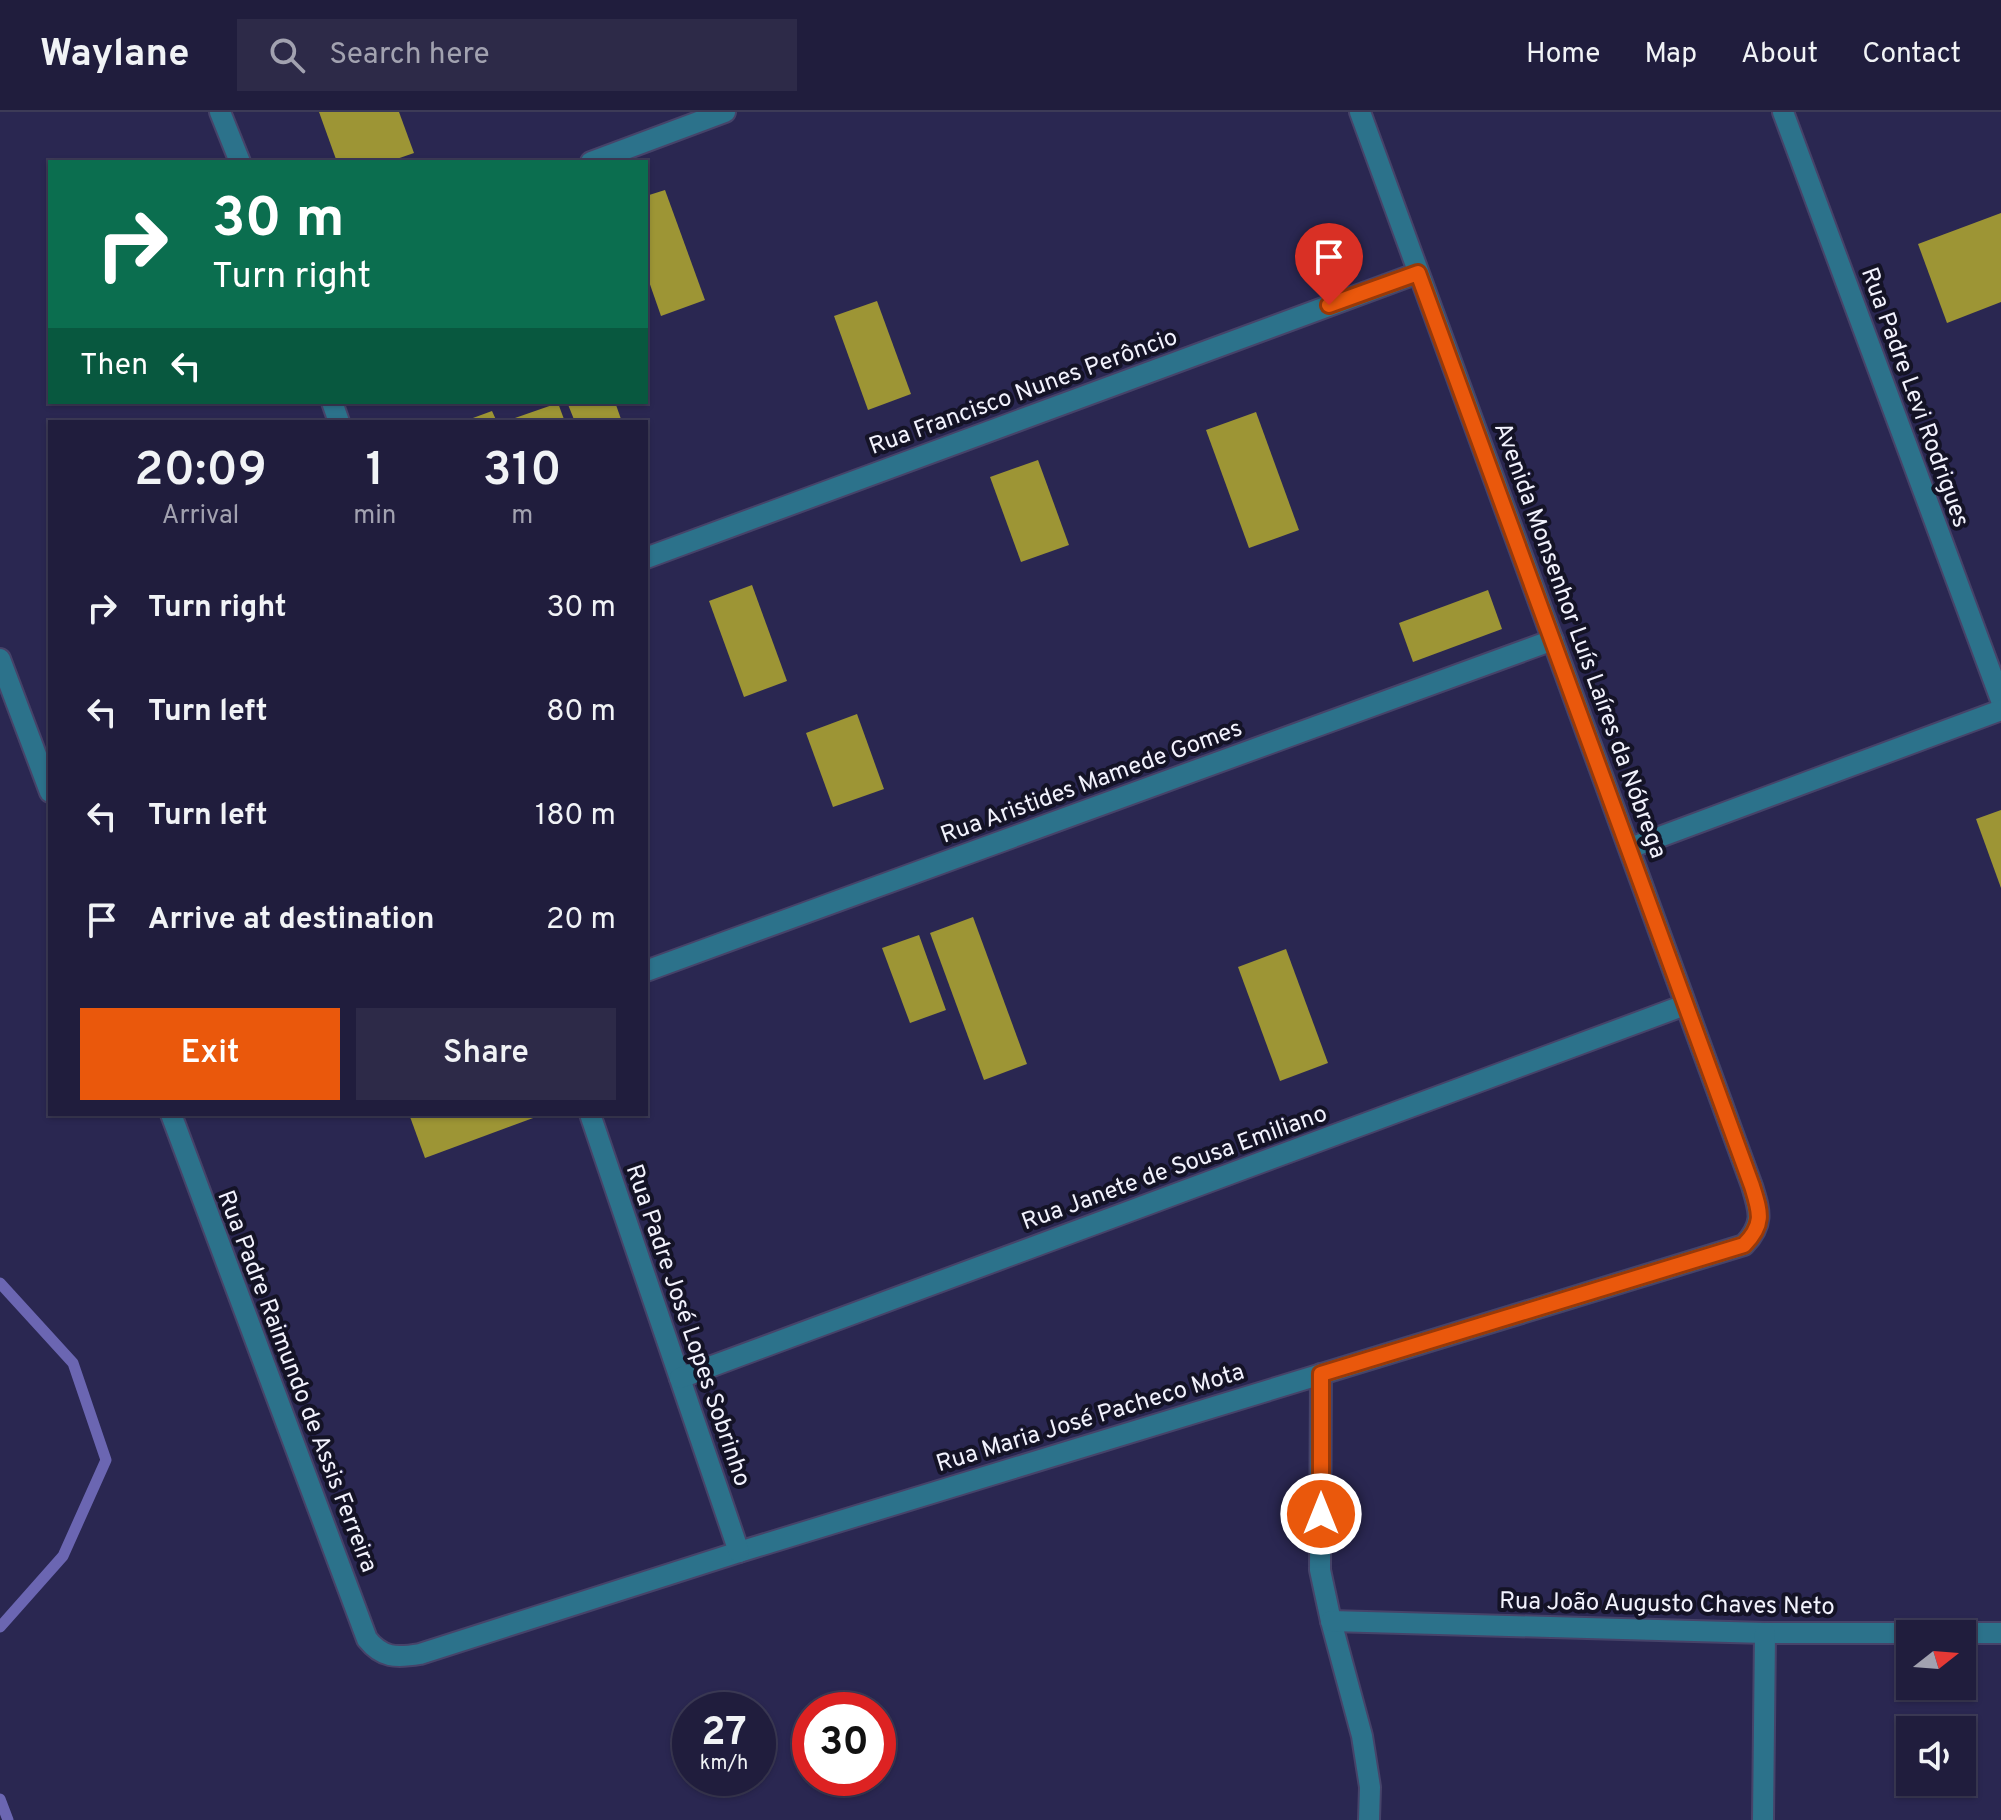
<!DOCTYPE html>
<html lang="en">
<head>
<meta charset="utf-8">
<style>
	body { margin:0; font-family:Overpass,sans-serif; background:#2d2a48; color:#f1f3f6; height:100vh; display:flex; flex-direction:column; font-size:30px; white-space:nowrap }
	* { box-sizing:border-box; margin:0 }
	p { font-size:26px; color:#a2a2b0 }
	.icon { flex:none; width:44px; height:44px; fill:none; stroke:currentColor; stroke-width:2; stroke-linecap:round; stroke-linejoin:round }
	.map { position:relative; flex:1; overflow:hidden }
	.drawer { position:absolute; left:48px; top:308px; width:600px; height:696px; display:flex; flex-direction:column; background:#201d3d; border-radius:0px; box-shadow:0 2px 6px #0004,0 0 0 2px #3d3b57 }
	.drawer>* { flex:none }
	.guide { position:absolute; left:48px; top:48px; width:600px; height:244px; border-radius:0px; box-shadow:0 2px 6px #0004,0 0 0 2px #3d3b57; background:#0b6e4f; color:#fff; overflow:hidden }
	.needle { width:52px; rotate:73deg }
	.fabs { position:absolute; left:1896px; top:1508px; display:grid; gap:16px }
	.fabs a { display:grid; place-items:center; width:80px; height:80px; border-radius:0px; background:#201d3d; box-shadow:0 2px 6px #0004,0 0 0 2px #3d3b57; font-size:40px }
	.speed { position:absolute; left:672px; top:1580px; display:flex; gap:16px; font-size:40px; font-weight:700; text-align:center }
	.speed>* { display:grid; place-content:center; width:104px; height:104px; border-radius:50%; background:#201d3d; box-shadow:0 2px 6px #0004,0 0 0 2px #3d3b57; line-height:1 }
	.speed small { font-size:20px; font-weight:400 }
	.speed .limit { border:12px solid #d22; background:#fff; color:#111 }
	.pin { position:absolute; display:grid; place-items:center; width:68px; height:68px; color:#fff; margin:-82px -34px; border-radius:50% 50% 50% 0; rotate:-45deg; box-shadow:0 0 8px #0007 }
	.pin .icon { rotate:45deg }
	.me { position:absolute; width:88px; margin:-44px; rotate:0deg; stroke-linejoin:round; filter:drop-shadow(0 0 6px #0008) }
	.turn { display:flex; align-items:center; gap:28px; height:168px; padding:0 32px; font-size:36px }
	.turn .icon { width:104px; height:104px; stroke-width:2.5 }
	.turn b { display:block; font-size:56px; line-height:68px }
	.then { display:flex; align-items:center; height:76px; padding:0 32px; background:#0003; gap:16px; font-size:30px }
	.eta { display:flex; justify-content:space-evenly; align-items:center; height:136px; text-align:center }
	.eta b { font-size:48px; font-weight:600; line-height:56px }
	.primary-button { display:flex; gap:16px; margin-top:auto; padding:16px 32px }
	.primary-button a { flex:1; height:92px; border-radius:0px; background:#ea580c; color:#fff; font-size:32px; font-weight:600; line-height:92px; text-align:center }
	.primary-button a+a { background:#2d2a48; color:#f1f3f6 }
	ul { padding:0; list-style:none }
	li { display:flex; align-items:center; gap:24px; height:104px; padding:0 32px }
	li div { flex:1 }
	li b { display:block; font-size:30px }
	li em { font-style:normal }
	header { display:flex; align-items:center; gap:48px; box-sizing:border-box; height:112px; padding:0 40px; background:#201d3d; border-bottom:2px solid #3d3b57 }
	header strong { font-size:38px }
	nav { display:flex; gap:44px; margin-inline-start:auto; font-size:28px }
	.search { width:560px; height:72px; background:#2d2a48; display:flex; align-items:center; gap:20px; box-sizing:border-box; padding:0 28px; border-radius:0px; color:#a2a2b0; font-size:30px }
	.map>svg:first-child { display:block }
</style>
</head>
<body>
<header>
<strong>Waylane</strong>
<div class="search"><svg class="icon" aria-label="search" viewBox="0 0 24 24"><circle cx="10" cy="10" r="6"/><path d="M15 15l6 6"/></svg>Search here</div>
<nav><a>Home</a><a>Map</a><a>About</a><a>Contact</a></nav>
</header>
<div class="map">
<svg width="2001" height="1708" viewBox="0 0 2001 1708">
	<rect width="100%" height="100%" fill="#2a2751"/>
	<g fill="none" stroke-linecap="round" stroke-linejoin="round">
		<g stroke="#6b66b2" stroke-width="11">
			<polyline points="0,1171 73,1251 106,1348 63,1444 0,1515"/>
			<polyline points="0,1687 8,1708"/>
		</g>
	</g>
	<g fill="#9d9535">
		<polygon points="319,0 399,0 414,41 388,50 337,50"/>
		<polygon points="665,78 705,188 661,204 646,161 646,84"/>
		<polygon points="2001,101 2001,190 1947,211 1918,132"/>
		<polygon points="877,189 911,282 868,298 834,204"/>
		<polygon points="567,290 615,290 622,310 575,310"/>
		<polygon points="558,291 565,310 517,310 515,306"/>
		<polygon points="492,299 497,310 462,310"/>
		<polygon points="1256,300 1299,418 1249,436 1206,318"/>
		<polygon points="1038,348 1069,433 1021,450 990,365"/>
		<polygon points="752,473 787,569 744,585 709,489"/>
		<polygon points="1488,478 1502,517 1413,550 1399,511"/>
		<polygon points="857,602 884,677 833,695 806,621"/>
		<polygon points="2001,698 2001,776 1976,707"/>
		<polygon points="973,805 1027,952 984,968 930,821"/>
		<polygon points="919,823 946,898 910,911 882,836"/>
		<polygon points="1286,837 1328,951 1280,969 1238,855"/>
		<polygon points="409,1002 544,1002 425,1046"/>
	</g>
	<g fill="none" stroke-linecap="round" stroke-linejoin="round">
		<g stroke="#464369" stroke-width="24">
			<g id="minor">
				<polyline points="220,0 240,50"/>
				<polyline points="1783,0 2001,588"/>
				<polyline points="591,50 725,0"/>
				<polyline points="332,290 339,310"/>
				<polyline points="646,446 1418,161"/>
				<polyline points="0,547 50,680"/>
				<polyline points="1630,736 2001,598"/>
				<polyline points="646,859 1553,528"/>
				<path d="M171,1002L367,1527C382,1546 396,1546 420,1542L739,1440L1744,1133C1764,1112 1760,1100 1752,1074L1360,0"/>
				<polyline points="590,1002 739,1440"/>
				<polyline points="1321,1262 1320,1458 1331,1509 1362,1624 1370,1675 1369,1708"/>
				<polyline points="680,1266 1685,893"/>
				<polyline points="1331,1509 1765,1521 2001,1521"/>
				<polyline points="1763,1708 1765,1521"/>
			</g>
		</g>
		<use href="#minor" stroke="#2c728b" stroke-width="20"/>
	</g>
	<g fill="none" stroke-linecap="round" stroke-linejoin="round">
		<g stroke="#983908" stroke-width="20">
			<path id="route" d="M1321,1402V1262L1744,1133C1765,1112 1760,1100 1752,1074L1418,161L1329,193"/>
		</g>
		<use href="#route" stroke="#ea580c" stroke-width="14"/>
	</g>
	<g text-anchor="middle" stroke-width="8" stroke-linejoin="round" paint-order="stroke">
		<g font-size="24" fill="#f2f2fd" stroke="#141326">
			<text transform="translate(1023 279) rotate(-20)" y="8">Rua Francisco Nunes Perôncio</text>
			<text transform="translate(1916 285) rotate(70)" y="8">Rua Padre Levi Rodrigues</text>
			<text transform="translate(1581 528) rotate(70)" y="8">Avenida Monsenhor Luís Laíres da Nóbrega</text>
			<text transform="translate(1091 669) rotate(-20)" y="8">Rua Aristides Mamede Gomes</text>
			<text transform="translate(1174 1055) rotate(-20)" y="8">Rua Janete de Sousa Emiliano</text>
			<text transform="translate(689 1213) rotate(71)" y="8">Rua Padre José Lopes Sobrinho</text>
			<text transform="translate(298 1269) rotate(69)" y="8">Rua Padre Raimundo de Assis Ferreira</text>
			<text transform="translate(1090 1305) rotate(-17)" y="8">Rua Maria José Pacheco Mota</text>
			<text transform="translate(1667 1491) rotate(1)" y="8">Rua João Augusto Chaves Neto</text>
		</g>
	</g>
</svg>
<div class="fabs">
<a><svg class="needle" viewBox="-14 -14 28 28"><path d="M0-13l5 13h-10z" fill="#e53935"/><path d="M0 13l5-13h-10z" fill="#a2a2b0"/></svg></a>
<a><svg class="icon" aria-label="sound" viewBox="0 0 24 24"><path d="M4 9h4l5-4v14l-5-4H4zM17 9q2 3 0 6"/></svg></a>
</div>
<div class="speed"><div>27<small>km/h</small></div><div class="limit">30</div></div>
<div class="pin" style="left:1329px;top:193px;background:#d93025"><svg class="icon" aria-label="arrive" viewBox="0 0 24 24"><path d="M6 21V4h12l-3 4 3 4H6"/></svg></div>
<svg class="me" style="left:1321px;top:1402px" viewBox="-20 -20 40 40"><circle r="17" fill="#ea580c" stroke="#fff" stroke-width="3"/><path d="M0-11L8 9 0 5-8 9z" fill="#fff"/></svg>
<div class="guide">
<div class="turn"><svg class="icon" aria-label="right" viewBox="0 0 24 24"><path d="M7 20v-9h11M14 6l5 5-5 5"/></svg><div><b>30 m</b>Turn right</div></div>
<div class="then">Then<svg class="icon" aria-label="left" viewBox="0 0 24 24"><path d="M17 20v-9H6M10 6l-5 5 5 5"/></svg></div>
</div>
<section class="drawer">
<div class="eta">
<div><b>20:09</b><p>Arrival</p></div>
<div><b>1</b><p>min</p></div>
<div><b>310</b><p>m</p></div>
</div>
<ul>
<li><svg class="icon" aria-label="right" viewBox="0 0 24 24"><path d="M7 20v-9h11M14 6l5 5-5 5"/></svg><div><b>Turn right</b></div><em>30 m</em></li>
<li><svg class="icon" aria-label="left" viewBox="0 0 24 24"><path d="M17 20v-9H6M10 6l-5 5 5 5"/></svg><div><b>Turn left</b></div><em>80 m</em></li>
<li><svg class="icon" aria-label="left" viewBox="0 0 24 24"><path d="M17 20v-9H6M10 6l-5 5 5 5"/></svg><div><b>Turn left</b></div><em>180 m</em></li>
<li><svg class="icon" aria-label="arrive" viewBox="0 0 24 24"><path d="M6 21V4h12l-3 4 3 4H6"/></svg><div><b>Arrive at destination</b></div><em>20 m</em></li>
</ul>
<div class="primary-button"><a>Exit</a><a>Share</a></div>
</section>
</div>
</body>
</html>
